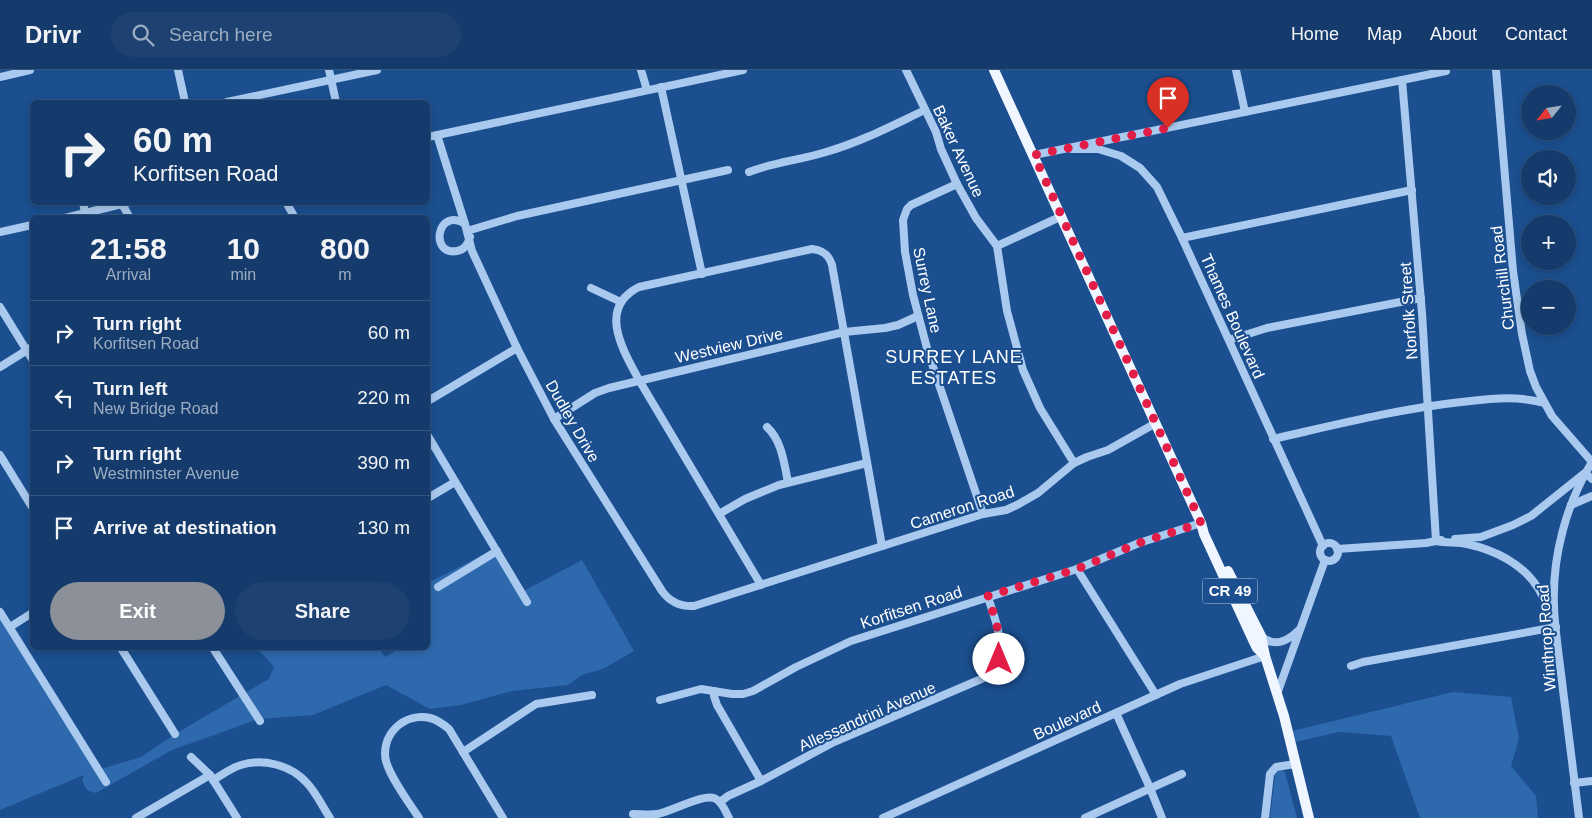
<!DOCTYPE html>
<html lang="en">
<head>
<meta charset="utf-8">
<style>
	body { margin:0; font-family:Arial,sans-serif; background:#1d4271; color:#f1f3f6; height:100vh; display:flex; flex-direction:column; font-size:19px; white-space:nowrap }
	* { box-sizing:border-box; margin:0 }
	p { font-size:16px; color:#9dadc1 }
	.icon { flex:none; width:28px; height:28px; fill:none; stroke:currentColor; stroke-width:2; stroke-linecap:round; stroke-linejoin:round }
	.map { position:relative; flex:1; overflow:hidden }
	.panel { position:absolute; left:30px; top:145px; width:400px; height:435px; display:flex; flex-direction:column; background:#143b6b; border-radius:8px; box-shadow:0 2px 8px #0003,0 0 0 1px #33557e }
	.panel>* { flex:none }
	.top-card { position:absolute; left:30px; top:30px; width:400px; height:105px; border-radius:8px; box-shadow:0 2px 8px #0003,0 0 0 1px #33557e; background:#143b6b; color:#f1f3f6; overflow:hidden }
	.needle { width:32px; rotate:240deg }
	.buttons { position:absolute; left:1521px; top:15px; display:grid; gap:10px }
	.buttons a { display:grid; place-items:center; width:55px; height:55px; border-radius:50%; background:#143b6b; box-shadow:0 2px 8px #0003,0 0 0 1px #33557e; font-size:25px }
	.pin { position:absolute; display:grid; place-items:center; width:42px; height:42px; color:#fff; margin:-51px -21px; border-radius:50% 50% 50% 0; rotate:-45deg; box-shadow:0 0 5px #0007 }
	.pin .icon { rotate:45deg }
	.me { position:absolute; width:55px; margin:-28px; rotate:0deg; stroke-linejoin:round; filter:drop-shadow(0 0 4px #0008) }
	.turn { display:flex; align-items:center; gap:18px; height:105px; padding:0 20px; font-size:22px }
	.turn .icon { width:65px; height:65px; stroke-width:2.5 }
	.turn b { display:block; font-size:35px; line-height:42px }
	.eta { display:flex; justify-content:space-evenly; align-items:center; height:85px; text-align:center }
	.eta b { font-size:30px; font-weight:600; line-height:35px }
	.primary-button { display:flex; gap:10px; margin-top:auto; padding:10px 20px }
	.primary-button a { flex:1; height:58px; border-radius:30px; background:#8c9099; color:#fff; font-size:20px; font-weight:600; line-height:58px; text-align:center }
	.primary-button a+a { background:#1d4271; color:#f1f3f6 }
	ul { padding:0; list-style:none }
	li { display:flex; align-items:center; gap:15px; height:65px; padding:0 20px; border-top:1px solid #33557e }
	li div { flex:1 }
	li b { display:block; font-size:19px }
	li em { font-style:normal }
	header { display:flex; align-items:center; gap:30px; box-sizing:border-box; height:70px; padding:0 25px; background:#143b6b; border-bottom:1px solid #33557e }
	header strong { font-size:24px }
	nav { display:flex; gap:28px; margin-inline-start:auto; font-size:18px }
	.search { width:350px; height:45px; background:#1d4271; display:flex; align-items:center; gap:12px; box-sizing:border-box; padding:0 18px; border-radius:28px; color:#9dadc1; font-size:19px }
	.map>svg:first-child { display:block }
</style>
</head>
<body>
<header>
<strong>Drivr</strong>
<div class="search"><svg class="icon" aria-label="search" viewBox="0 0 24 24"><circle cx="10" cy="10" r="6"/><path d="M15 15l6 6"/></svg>Search here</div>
<nav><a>Home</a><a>Map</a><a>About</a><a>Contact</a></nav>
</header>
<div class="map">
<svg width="1592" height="748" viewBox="0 0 1592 748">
	<rect width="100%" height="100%" fill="#1b4f8f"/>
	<g fill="#2e69ad">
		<polygon points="494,479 518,524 582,490 634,581 603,599 582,605 568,615 512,621 461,635 430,639 386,615 313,645 259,649 172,680 96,723 87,720 82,710 84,705 0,740 0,537 101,699 141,687 175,664 269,609 274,597 257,578 379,578 385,587 395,581 394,578 428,578 428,513"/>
		<polygon points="1453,622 1511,627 1519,669 1511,696 1536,726 1538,748 1420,748 1391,666 1339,662 1291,673 1288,662"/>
		<polygon points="1280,699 1285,702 1297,748 1270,748 1275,705"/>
	</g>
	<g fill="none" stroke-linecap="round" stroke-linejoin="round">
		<g stroke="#a9c9ee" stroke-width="8">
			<polyline points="178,0 185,32"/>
			<polyline points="329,0 336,32"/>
			<polyline points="641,0 647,20"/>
			<polyline points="906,0 936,62 941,79 957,114 976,148 997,176 1007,241 1023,300 1040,338 1074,393"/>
			<polyline points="1236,0 1245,42"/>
			<path d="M1496,0L1513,201L1522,264L1530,301L1536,317L1552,346L1592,392C1566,434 1552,487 1554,537C1555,564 1560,592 1563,620C1568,662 1574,705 1579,748"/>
			<polyline points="0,7 30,0"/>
			<path d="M1402,10L1422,243L1436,471C1447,473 1457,472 1467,474C1495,480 1523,494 1538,518C1544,528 1548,540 1553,550"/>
			<polyline points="661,17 702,204"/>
			<polyline points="227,32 377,0"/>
			<polyline points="437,65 465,154"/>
			<polyline points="428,67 743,0"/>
			<polyline points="1072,79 1098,79 1121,86 1140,98 1157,117 1182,168 1323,476"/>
			<polyline points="1034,85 1446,1"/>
			<path d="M749,102C774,92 801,90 826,82C861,72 893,55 925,40"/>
			<polyline points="957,114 911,135 907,139 903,150 905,182 913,225 928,282 983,444"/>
			<polyline points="83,132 85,143"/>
			<polyline points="286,132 295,148"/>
			<polyline points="122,134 130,148"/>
			<polyline points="65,148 130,132"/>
			<polyline points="467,161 517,146 728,100"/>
			<polyline points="0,162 32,155"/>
			<path d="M470,167C468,174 464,180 457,181C429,186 437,136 465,154L472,181L517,278L554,349L662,521C670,532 680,537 694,536L983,444L1006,440L1017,435L1038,423L1074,393L1087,387L1108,380L1156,353"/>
			<polyline points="1182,168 1412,120"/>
			<polyline points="997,176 1062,146"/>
			<polyline points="591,218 621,232"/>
			<polyline points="0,237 32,289"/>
			<polyline points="1229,270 1267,258 1421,228"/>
			<polyline points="0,297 32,277"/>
			<polyline points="428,331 517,278"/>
			<polyline points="554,349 595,323 609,318 844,262 885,258 898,255 918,246"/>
			<path d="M767,357C782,371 784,393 788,412"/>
			<polyline points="428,366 527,532"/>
			<path d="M1273,369C1335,355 1398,339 1461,332C1489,329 1516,325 1544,333"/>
			<polyline points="0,385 32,437"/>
			<polyline points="428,428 455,412"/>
			<polyline points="1571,435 1592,426"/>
			<polyline points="719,444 745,429 779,415 867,393"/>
			<polyline points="1455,469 1481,467 1513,455 1531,446 1585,403 1592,409"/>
			<circle cx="1329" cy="482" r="9"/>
			<polyline points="1337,479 1426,473 1441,470"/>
			<polyline points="1077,499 1156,625"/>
			<path d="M761,515L639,310C623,280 597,238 639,217L812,179C823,180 829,185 832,195L882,476"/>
			<polyline points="438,517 497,481"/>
			<polyline points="0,542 106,712"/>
			<polyline points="10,557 32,543"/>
			<path d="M1261,566C1274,578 1288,571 1299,560"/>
			<polyline points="121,578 175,664"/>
			<polyline points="213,578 260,651"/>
			<polyline points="1351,596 1363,592 1556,557"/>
			<polyline points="714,621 714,626 717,635 761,711"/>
			<polyline points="1277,624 1325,490"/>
			<polyline points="660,630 701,619 732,624 743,624 753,621 796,597 851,571 1077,499 1139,473 1201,453"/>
			<polyline points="1116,643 1150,718 1162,748"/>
			<polyline points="463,682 536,634 592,625"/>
			<polyline points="191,687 210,705 237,748"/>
			<path d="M213,710C222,705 231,698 241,695C263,688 290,695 306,712C316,722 322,736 330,748"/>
			<polyline points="1574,713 1592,711"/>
			<path d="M720,732L728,726L761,711L834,672L986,607C1012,584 996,554 988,527"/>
			<path d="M633,744C641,744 649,745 657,744C671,742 705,722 716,729C722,732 726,742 729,748"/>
			<polyline points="136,748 210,705"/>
			<path d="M419,748C409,733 390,707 386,691C380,665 404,642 430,648C438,650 443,654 449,659L503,748"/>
			<polyline points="883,748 1180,614 1265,586"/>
			<polyline points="1085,748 1182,704"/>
			<polyline points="1265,748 1270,704 1276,697 1295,694"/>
		</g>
		<g stroke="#f0f6ff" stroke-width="10">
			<polyline points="994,0 1201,453 1204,464 1253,570 1257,578 1265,586"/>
			<polyline points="1228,501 1261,566 1265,586 1284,646 1309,748"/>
		</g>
	</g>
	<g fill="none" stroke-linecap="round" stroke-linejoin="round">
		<path stroke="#e11d48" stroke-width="9" stroke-dasharray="0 16.2" d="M999,589C1003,568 994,547 988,526L1077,499L1139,473L1201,453L1034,85L1168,58"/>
	</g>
	<g text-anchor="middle" stroke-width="4" stroke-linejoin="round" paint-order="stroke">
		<rect fill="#1b4f8f" stroke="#bbcadd" stroke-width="1" x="1202.5" y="508.5" width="55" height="25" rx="4"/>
		<g font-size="15" font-weight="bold" fill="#fff">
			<text x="1230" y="526">CR 49</text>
		</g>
		<g font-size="16" fill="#fff" stroke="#1b4f8f">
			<text transform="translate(959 81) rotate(65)" y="6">Baker Avenue</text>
			<text transform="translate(1502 208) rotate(-97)" y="6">Churchill Road</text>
			<text transform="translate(928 220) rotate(78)" y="6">Surrey Lane</text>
			<text transform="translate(1408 241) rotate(-94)" y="6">Norfolk Street</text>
			<text transform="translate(1233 246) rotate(66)" y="6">Thames Boulevard</text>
			<text transform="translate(729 275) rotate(-13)" y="6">Westview Drive</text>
			<text transform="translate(573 351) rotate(60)" y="6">Dudley Drive</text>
			<text transform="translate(962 437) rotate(-18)" y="6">Cameron Road</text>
			<text transform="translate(911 537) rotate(-18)" y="6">Korfitsen Road</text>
			<text transform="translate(1546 568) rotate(-94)" y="6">Winthrop Road</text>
			<text transform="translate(867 646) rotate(-24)" y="6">Allessandrini Avenue</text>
			<text transform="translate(1067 650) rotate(-24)" y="6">Boulevard</text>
		</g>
		<g font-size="18" letter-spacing="1" fill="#fff" stroke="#1b4f8f">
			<text x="954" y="293">SURREY LANE<tspan x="954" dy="21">ESTATES</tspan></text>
		</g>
	</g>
</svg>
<div class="buttons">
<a><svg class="needle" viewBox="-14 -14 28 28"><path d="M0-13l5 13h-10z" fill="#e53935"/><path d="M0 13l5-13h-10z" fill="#9dadc1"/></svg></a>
<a><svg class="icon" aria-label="sound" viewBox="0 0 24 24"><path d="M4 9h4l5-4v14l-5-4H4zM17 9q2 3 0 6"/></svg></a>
<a>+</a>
<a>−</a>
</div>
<div class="pin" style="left:1168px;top:58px;background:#d93025"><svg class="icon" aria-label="arrive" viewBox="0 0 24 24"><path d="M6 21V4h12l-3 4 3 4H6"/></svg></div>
<svg class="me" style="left:999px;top:589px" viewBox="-20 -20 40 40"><circle r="19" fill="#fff"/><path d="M0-13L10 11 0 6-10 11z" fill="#e11d48"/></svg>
<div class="top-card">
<div class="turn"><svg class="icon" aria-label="right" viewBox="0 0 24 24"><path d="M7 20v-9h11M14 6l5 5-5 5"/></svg><div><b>60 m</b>Korfitsen Road</div></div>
</div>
<section class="panel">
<div class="eta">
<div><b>21:58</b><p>Arrival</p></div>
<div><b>10</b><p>min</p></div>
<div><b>800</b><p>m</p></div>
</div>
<ul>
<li><svg class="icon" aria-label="right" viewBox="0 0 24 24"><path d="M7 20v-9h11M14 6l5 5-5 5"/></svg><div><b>Turn right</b><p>Korfitsen Road</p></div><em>60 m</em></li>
<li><svg class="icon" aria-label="left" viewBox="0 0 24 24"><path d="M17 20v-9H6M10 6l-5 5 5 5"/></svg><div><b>Turn left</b><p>New Bridge Road</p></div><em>220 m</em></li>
<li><svg class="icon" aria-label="right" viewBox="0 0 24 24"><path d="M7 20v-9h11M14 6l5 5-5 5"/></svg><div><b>Turn right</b><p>Westminster Avenue</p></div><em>390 m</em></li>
<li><svg class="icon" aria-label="arrive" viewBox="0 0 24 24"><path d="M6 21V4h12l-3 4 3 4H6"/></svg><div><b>Arrive at destination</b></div><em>130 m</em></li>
</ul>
<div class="primary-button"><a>Exit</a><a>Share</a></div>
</section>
</div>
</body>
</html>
